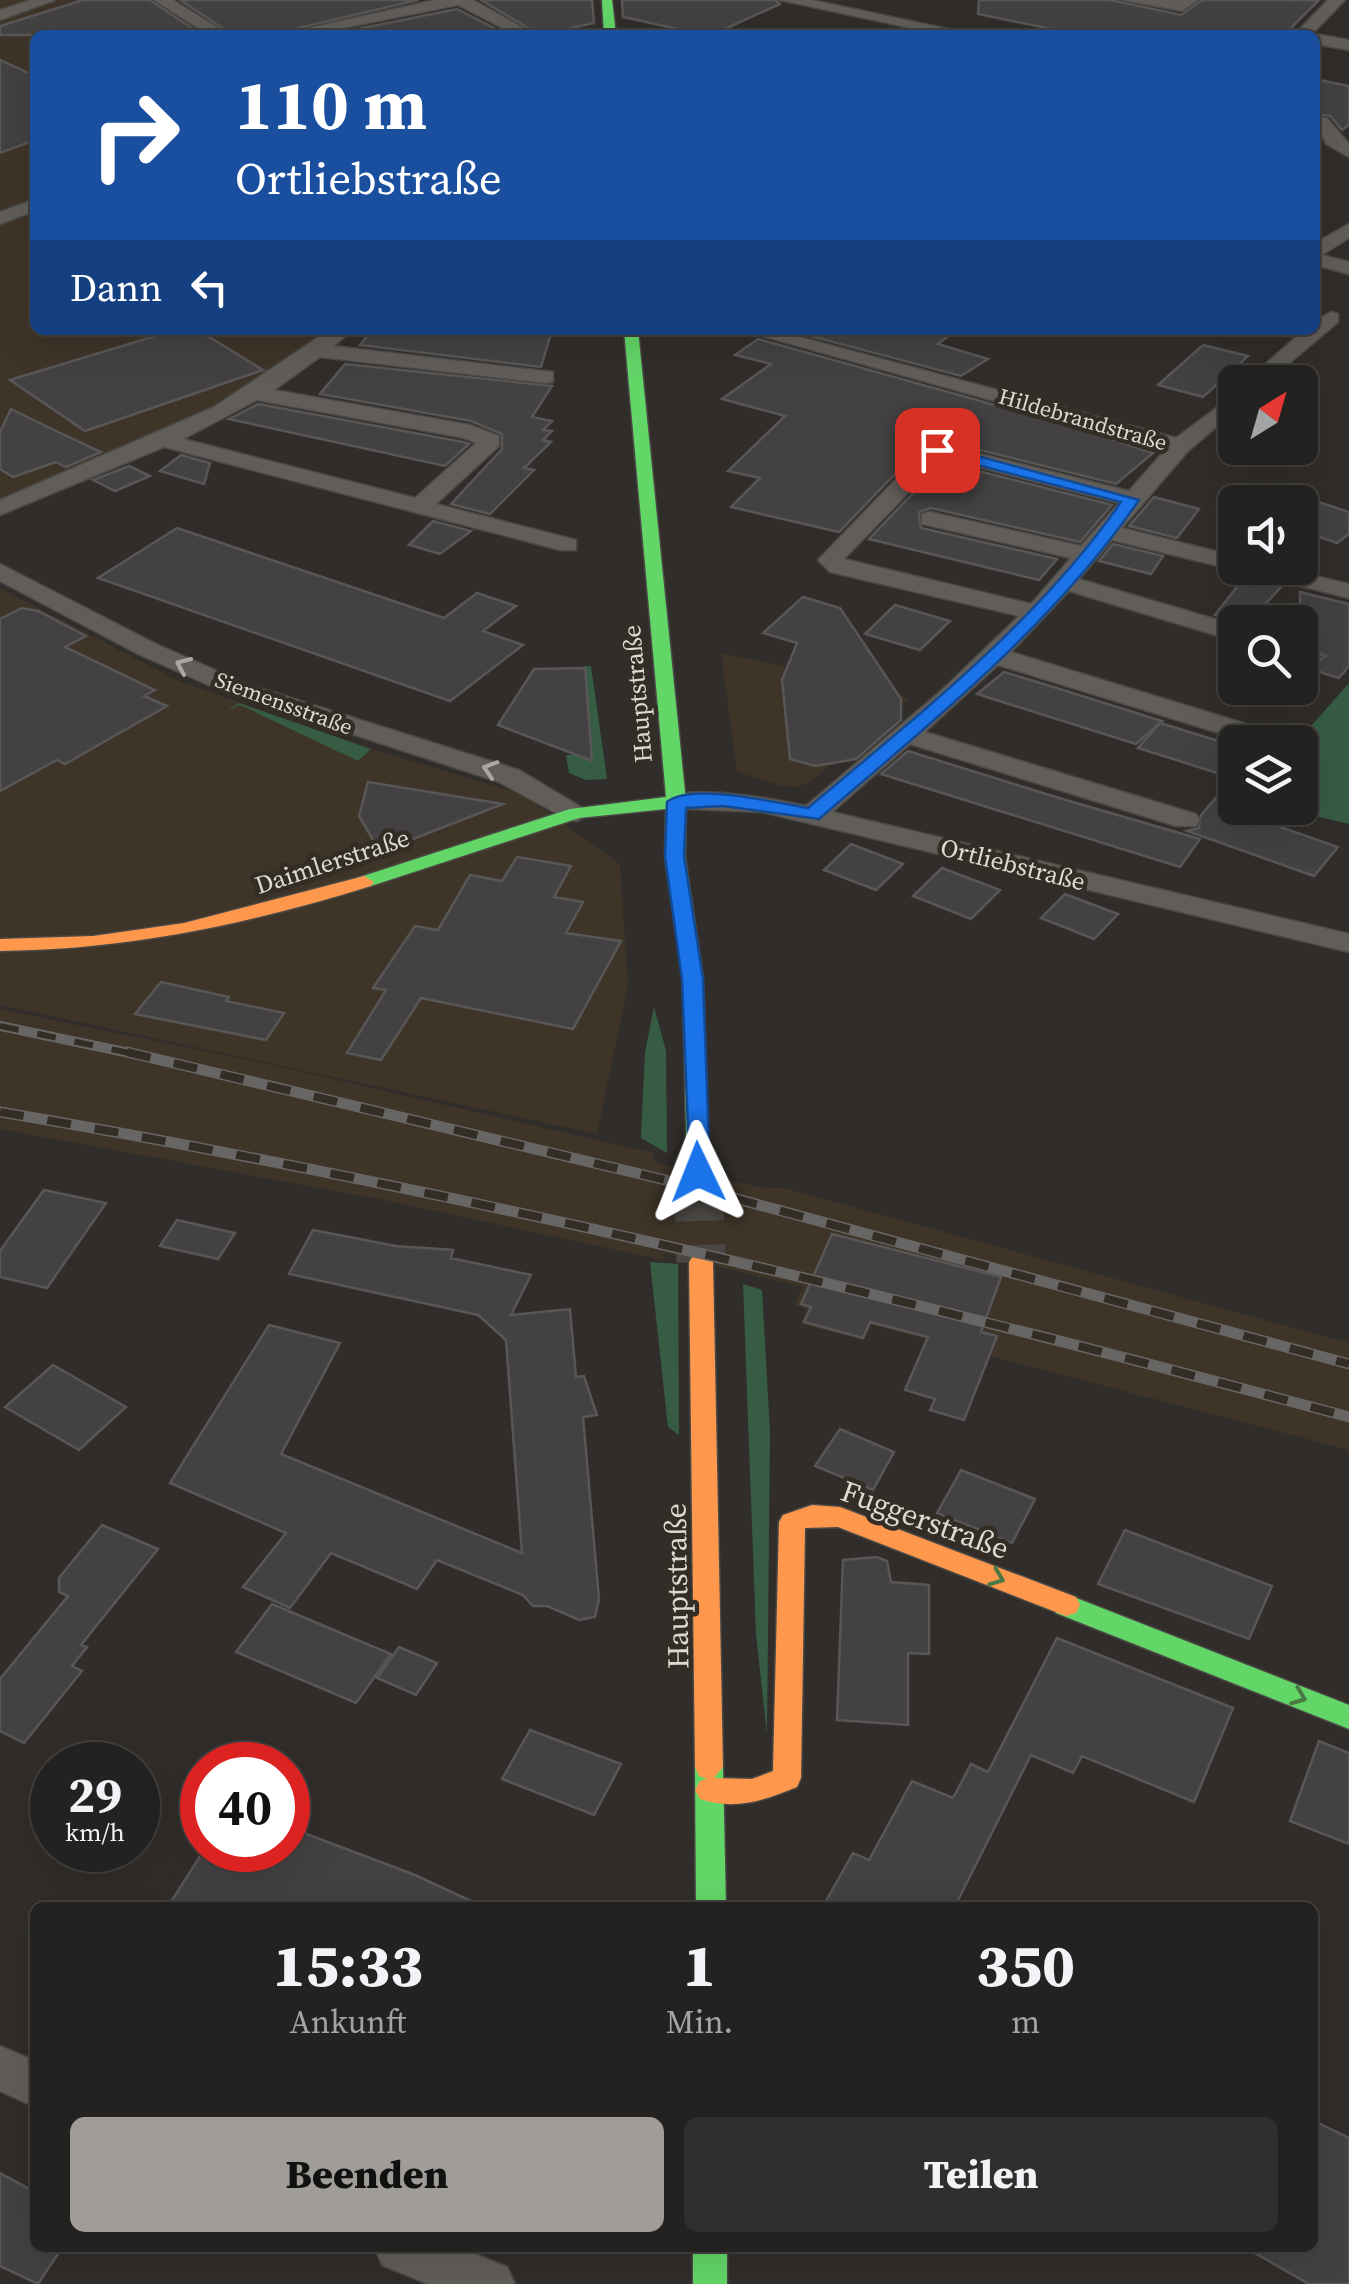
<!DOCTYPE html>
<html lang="de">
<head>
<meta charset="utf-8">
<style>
	body { margin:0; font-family:"Source Serif 4",serif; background:#302f2d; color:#f1f3f6; height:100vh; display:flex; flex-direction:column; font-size:38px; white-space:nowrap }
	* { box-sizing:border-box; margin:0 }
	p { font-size:32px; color:#a3a4a5 }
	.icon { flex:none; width:55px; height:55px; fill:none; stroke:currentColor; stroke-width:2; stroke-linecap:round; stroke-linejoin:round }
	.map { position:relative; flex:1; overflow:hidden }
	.details { position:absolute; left:30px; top:1902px; width:1288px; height:350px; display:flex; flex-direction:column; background:#242220; border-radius:15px; box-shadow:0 10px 40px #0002,0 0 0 2px #413f3e }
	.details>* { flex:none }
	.top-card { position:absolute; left:30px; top:30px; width:1290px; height:305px; border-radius:15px; box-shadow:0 10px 40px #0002,0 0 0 2px #413f3e; background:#1a4fa0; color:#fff; overflow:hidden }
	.needle { width:65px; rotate:37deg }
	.buttons { position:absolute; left:1218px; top:365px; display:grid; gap:20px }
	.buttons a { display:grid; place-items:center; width:100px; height:100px; border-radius:15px; background:#242220; box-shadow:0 10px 40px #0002,0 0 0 2px #413f3e; font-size:50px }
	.speed { position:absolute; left:30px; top:1742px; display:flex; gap:20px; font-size:50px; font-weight:700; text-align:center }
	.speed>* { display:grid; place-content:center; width:130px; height:130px; border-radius:50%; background:#242220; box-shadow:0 10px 40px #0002,0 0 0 2px #413f3e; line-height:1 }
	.speed small { font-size:25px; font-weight:400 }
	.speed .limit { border:15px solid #d22; background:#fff; color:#111 }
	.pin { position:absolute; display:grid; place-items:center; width:85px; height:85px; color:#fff; margin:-42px; border-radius:20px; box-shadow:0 5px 15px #0006 }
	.me { position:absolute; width:110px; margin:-55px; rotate:358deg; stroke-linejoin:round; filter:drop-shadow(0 0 8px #0008) }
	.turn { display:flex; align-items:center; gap:35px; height:210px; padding:0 40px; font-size:45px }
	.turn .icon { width:130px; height:130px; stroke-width:2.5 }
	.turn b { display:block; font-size:70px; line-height:85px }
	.then { display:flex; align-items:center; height:95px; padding:0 40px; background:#0003; gap:20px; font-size:38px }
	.eta { display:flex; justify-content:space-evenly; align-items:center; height:170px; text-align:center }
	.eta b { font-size:60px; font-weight:800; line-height:70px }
	.action { display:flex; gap:20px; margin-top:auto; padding:20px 40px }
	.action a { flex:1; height:115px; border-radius:15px; background:#a09d98; color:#111; font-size:40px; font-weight:800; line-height:115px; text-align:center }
	.action a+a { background:#302f2d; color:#f1f3f6 }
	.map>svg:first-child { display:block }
</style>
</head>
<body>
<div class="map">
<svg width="1349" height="2284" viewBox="0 0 1349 2284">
	<rect width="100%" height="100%" fill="#302d2a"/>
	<g fill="#3e3428">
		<polygon points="0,0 152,0 208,35 35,35 35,330 326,330 282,370 244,397 0,499"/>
		<polygon points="0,588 179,681 371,749 522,794 620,864 628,986 597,1134 0,1005"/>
		<polygon points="721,653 788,667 910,698 810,782 797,787 782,786 737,772"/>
		<polygon points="0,1009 273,1065 653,1153 655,1162 758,1187 784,1188 1349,1343 1349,1450 872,1325 864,1340 801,1324 807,1309 795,1305 802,1287 664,1253 663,1260 384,1200 0,1129"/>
	</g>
	<g fill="#375c44">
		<polygon points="584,666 591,666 607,779 586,780 569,773 566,755 591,755"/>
		<polygon points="1349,683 1349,824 1283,808 1300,808 1297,742"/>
		<polygon points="239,703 371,749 358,761 240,705 226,711"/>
		<polygon points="654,1007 666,1051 667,1153 641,1138 645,1052"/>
		<polygon points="650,1262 678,1264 679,1435 668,1427"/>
		<polygon points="743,1284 762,1290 770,1431 767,1735 756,1634"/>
	</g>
	<g fill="#434142" stroke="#595657" stroke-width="2.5">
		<polygon points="83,0 150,0 202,35 0,35 0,26"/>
		<polygon points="180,0 418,0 269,35 233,35"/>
		<polygon points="481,0 592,0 594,23 540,35"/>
		<polygon points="622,0 776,0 780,4 716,33 696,33 623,17"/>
		<polygon points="979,0 1111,0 1181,15 1202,0 1319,0 1284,35 1080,35 978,14"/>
		<polygon points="457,9 508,35 328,35"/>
		<polygon points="0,60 35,76 35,140 0,153"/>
		<polygon points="1315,79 1349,86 1349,125 1342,130 1330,116 1315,114"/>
		<polygon points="175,330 198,330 263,370 85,431 10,380"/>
		<polygon points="372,330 552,330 541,367 360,345"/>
		<polygon points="788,330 956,330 938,344 988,359 961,376"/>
		<polygon points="758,339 1084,430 1153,453 1116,484 936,439 926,442 839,532 731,507 760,478 728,471 785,416 722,399 771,364 735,355"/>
		<polygon points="1203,345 1248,356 1203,397 1158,385"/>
		<polygon points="345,364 552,386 532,417 552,421 543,430 552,431 543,440 551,442 524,468 534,470 490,514 451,504 502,449 502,434 471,421 320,394"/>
		<polygon points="258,404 463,442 469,444 445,466 229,419"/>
		<polygon points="11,409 54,430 101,452 66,467 56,462 13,477 0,469 0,432"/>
		<polygon points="181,455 210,463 204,484 160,471"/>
		<polygon points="943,462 1112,505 1080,542 931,508 919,512 921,528 1057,559 1039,580 869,539"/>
		<polygon points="129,466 150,476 115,491 93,480"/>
		<polygon points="1300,496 1349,512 1349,534 1337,543 1300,530"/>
		<polygon points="1154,497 1199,509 1177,538 1129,526"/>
		<polygon points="433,521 471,531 440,554 409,545"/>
		<polygon points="177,528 444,618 477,593 516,606 483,631 523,645 450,701 98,578"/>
		<polygon points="1113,544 1163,556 1151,574 1099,561"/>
		<polygon points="1244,578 1281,587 1249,622 1215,615"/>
		<polygon points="1300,592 1349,604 1349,666 1339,678 1300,666 1311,666 1326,656 1300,640"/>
		<polygon points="803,597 840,608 901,699 901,720 856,759 815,766 790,759 782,680 797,643 763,633"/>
		<polygon points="895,605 950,621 920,650 865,634"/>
		<polygon points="22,608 38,611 86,636 65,647 155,690 144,696 167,706 65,764 57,760 0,791 0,619"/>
		<polygon points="585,668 592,761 498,725 534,669"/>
		<polygon points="1004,672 1047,685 1162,721 1136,744 977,694"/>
		<polygon points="1160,723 1235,746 1235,811 1338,847 1314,876 1187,831 1199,828 1201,815 1233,778 1138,748"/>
		<polygon points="908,751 1059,798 1200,839 1180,867 881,774"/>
		<polygon points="368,782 503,804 380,852 359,816"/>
		<polygon points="851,844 903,864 876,890 824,870"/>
		<polygon points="517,857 571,866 554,897 583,902 566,933 621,941 573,1029 421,998 381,1060 347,1053 386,990 373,988 415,926 438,930 470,875 502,881"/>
		<polygon points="942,868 1000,890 971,919 913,896"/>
		<polygon points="1065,894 1118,914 1094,939 1041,918"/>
		<polygon points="161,982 229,997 226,1001 284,1013 266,1040 135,1014"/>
		<polygon points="44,1190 106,1203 47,1288 0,1277 0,1251"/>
		<polygon points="177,1220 235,1233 218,1259 160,1246"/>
		<polygon points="313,1230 396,1246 453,1250 451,1258 531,1275 511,1315 570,1309 576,1377 584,1376 597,1415 583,1417 599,1599 595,1617 579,1620 547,1606 533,1606 523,1595 437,1560 417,1589 331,1553 290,1608 243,1587 286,1533 170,1483 269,1325 340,1343 281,1454 522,1553 506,1340 478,1315 289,1274"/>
		<polygon points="832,1234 1001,1277 981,1332 997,1336 964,1420 930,1410 935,1399 905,1390 928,1337 870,1322 863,1338 804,1322 811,1307 801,1304"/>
		<polygon points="53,1365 126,1407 79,1450 5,1407"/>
		<polygon points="840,1429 894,1452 873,1490 815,1466"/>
		<polygon points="961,1470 1035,1499 1012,1543 937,1513"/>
		<polygon points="102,1525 158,1549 81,1645 87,1647 72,1666 82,1671 24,1743 0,1731 0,1679 68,1596 59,1592 59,1578"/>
		<polygon points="1125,1530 1272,1586 1249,1639 1098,1584"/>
		<polygon points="876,1557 887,1561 891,1582 929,1585 929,1654 908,1653 908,1725 837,1720 843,1560"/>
		<polygon points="272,1604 391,1654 356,1703 236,1652"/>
		<polygon points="1057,1638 1233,1708 1194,1802 1082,1756 1073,1773 1031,1755 954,1908 822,1908 853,1853 869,1860 912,1781 953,1798 971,1764 988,1772"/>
		<polygon points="399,1647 437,1663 416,1695 377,1678"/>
		<polygon points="530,1730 621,1764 594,1815 502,1779"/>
		<polygon points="1319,1741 1349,1753 1349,1844 1290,1821"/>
		<polygon points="288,1827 415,1875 486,1908 167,1908 204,1850 288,1850"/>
		<polygon points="1312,2120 1349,2138 1349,2284 1309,2284 1246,2248 1312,2248"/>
		<polygon points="0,2173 35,2192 35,2248 62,2248 38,2284 0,2266"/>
	</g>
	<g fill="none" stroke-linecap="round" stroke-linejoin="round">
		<polyline stroke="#4a4744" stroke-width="49" stroke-dasharray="49 24" stroke-linecap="butt" points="698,1172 701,1262"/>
		<g stroke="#4b4945" stroke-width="3">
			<g id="street">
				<polygon points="31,0 55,0 0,20 0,10"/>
				<polygon points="154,0 173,0 229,35 209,35"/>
				<polygon points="435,0 473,0 536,35 516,35 458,5 309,35 277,35"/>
				<polygon points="780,0 812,0 976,35 943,35"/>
				<polygon points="1122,0 1198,0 1182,11"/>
				<polygon points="1328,0 1345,0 1311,35 1294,35"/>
				<polygon points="1315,34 1349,40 1349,50 1315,44 1311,35"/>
				<polygon points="1315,118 1327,118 1349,144 1349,157 1326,144"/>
				<polygon points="35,199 35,211 0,224 0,212"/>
				<polygon points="1349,224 1349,238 1322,255 1349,262 1349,274 1315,265 1315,243"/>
				<polygon points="1331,312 1338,314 1338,322 1267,382 1245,382 1304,330 1315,330 1315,321"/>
				<path d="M329,330H352L334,346L553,372V382L545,383L320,357L274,390L470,425L499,436V446L436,504L576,540V550H560L164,447L0,515V500L214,407ZM257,400L464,438L476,443L415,498L183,439Z"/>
				<path d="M774,330L1176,438L1235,394V411L1188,451L1122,528L1235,556V568H1282L1349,584V598L1112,540L1079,579L1235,625V641L1069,591L1011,652L1263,729L1267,735L1263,741H1245L998,665L925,732L1196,814L1200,820L1196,826H1176L910,744L832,812L1349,934V952L762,812L666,808L662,802C680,781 779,800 806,806L942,690L1019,616L830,572L818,560L929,445L937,443L1129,491L1166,449L744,331ZM942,458L1119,503L1081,546L930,512L922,514V524L1071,558L1031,604L844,559Z"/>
				<polygon points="0,564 156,644 247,684 519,770 591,813 577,821 567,819 499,782 229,694 138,654 0,581"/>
				<polygon points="1300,644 1322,655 1309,663 1300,660"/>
				<polygon points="0,2046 35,2061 35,2107 0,2091"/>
				<polygon points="375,2248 460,2248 507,2267 515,2284 428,2284 382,2265"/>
			</g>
		</g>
		<g stroke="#4b4945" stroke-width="3">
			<g id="fast">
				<polygon points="602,0 612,0 616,35 604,35"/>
				<polygon points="624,330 638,330 686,802 685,857 703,979 709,1172 698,1180 687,1172 683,979 665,857 666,809 579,818 371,886 357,886 354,882 357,878 570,809 666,797"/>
				<polygon points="1066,1594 1349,1705 1349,1729 1056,1613 1052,1605 1056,1597"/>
				<polygon points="709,1755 719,1758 723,1767 726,1908 696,1908 695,1767 699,1758"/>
				<rect x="693" y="2248" width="34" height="36"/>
			</g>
		</g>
		<g stroke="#4b4945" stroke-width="3">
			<g id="slow">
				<path d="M364,876L374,882L371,886C249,924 128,950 0,951V939L93,936L184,923Z"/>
				<path d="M701,1254L709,1256L713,1262L723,1767L714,1778L752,1779L773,1771L779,1522L783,1515L812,1505L840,1507L1076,1597L1080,1605L1076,1613L1066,1616L838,1527L805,1528L801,1778L797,1787C765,1800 735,1811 700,1799L695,1790L700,1781L707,1779L699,1776L695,1767L689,1262L693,1256Z"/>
			</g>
		</g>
		<use href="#street" fill="#615e5a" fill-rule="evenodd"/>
		<use href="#fast" fill="#63d668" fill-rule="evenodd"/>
		<use href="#slow" fill="#ff974d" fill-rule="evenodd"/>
		<g stroke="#686664" stroke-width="10">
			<polyline id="rail-far1" points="0,1026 139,1055"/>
		</g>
		<g stroke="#686664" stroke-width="11">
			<g id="rail">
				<polyline points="127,1052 678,1183 1349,1364"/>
				<path d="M0,1112C456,1189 903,1297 1349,1417"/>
			</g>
		</g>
		<use href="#rail-far1" stroke="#342d26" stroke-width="6" stroke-dasharray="19" stroke-linecap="butt"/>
		<use href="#rail" stroke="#342d26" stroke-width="8" stroke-dasharray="24" stroke-linecap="butt"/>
	</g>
	<defs><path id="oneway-chevron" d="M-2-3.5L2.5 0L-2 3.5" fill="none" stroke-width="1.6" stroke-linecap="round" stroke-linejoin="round" transform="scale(2.5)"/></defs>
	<g stroke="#aba8a3">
		<use href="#oneway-chevron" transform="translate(183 665) rotate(-156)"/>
		<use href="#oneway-chevron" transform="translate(490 769) rotate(-162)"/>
	</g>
	<g stroke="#497944">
		<use href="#oneway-chevron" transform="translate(997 1578) rotate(21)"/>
		<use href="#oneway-chevron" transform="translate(1299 1697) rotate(21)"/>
	</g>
	<path fill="#1a73e8" stroke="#114b97" stroke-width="2.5" d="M937,445L1139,500C1054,624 933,721 819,819L723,806L686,808L684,856L703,979L710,1172L707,1178H690L682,979L665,856L667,802C692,782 776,803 808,808C918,715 1038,622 1121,502L931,453L929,450Z"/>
	<g text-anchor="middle" stroke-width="9" stroke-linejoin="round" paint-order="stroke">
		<g font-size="22" fill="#ddd9d4" stroke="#342d26">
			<text transform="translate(1083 419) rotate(16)" y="8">Hildebrandstraße</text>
			<text transform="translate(284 703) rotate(20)" y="8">Siemensstraße</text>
		</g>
		<g font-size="25" fill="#ddd9d4" stroke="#342d26">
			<text transform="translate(637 694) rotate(-95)" y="9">Hauptstraße</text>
			<text transform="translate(332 861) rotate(-18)" y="9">Daimlerstraße</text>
			<text transform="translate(1013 864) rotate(14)" y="9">Ortliebstraße</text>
		</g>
		<g font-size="30" fill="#ddd9d4" stroke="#342d26">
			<text transform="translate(925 1520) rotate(20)" y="10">Fuggerstraße</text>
			<text transform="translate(677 1586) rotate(-91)" y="10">Hauptstraße</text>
		</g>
	</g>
</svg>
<div class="buttons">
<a><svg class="needle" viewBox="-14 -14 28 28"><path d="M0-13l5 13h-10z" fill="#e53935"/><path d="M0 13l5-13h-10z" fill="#a3a4a5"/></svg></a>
<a><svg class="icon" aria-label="sound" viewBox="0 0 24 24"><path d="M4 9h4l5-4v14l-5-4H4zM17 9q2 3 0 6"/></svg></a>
<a><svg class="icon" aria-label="search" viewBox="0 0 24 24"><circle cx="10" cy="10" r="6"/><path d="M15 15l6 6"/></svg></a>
<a><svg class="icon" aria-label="layers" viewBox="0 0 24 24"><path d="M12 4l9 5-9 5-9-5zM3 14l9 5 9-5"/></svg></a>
</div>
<div class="speed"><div>29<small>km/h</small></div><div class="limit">40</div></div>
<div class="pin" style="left:937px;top:450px;background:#d93025"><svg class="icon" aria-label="arrive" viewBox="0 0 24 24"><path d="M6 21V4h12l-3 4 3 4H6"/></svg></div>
<svg class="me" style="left:698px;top:1172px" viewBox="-20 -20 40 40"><path d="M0-17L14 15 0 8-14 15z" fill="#1a73e8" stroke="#fff" stroke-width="4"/></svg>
<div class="top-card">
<div class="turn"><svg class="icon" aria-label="right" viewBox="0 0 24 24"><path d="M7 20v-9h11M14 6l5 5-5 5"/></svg><div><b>110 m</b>Ortliebstraße</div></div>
<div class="then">Dann<svg class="icon" aria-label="left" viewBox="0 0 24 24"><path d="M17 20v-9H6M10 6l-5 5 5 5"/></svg></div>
</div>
<section class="details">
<div class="eta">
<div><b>15:33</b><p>Ankunft</p></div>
<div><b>1</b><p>Min.</p></div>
<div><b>350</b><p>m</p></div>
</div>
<div class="action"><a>Beenden</a><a>Teilen</a></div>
</section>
</div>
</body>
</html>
